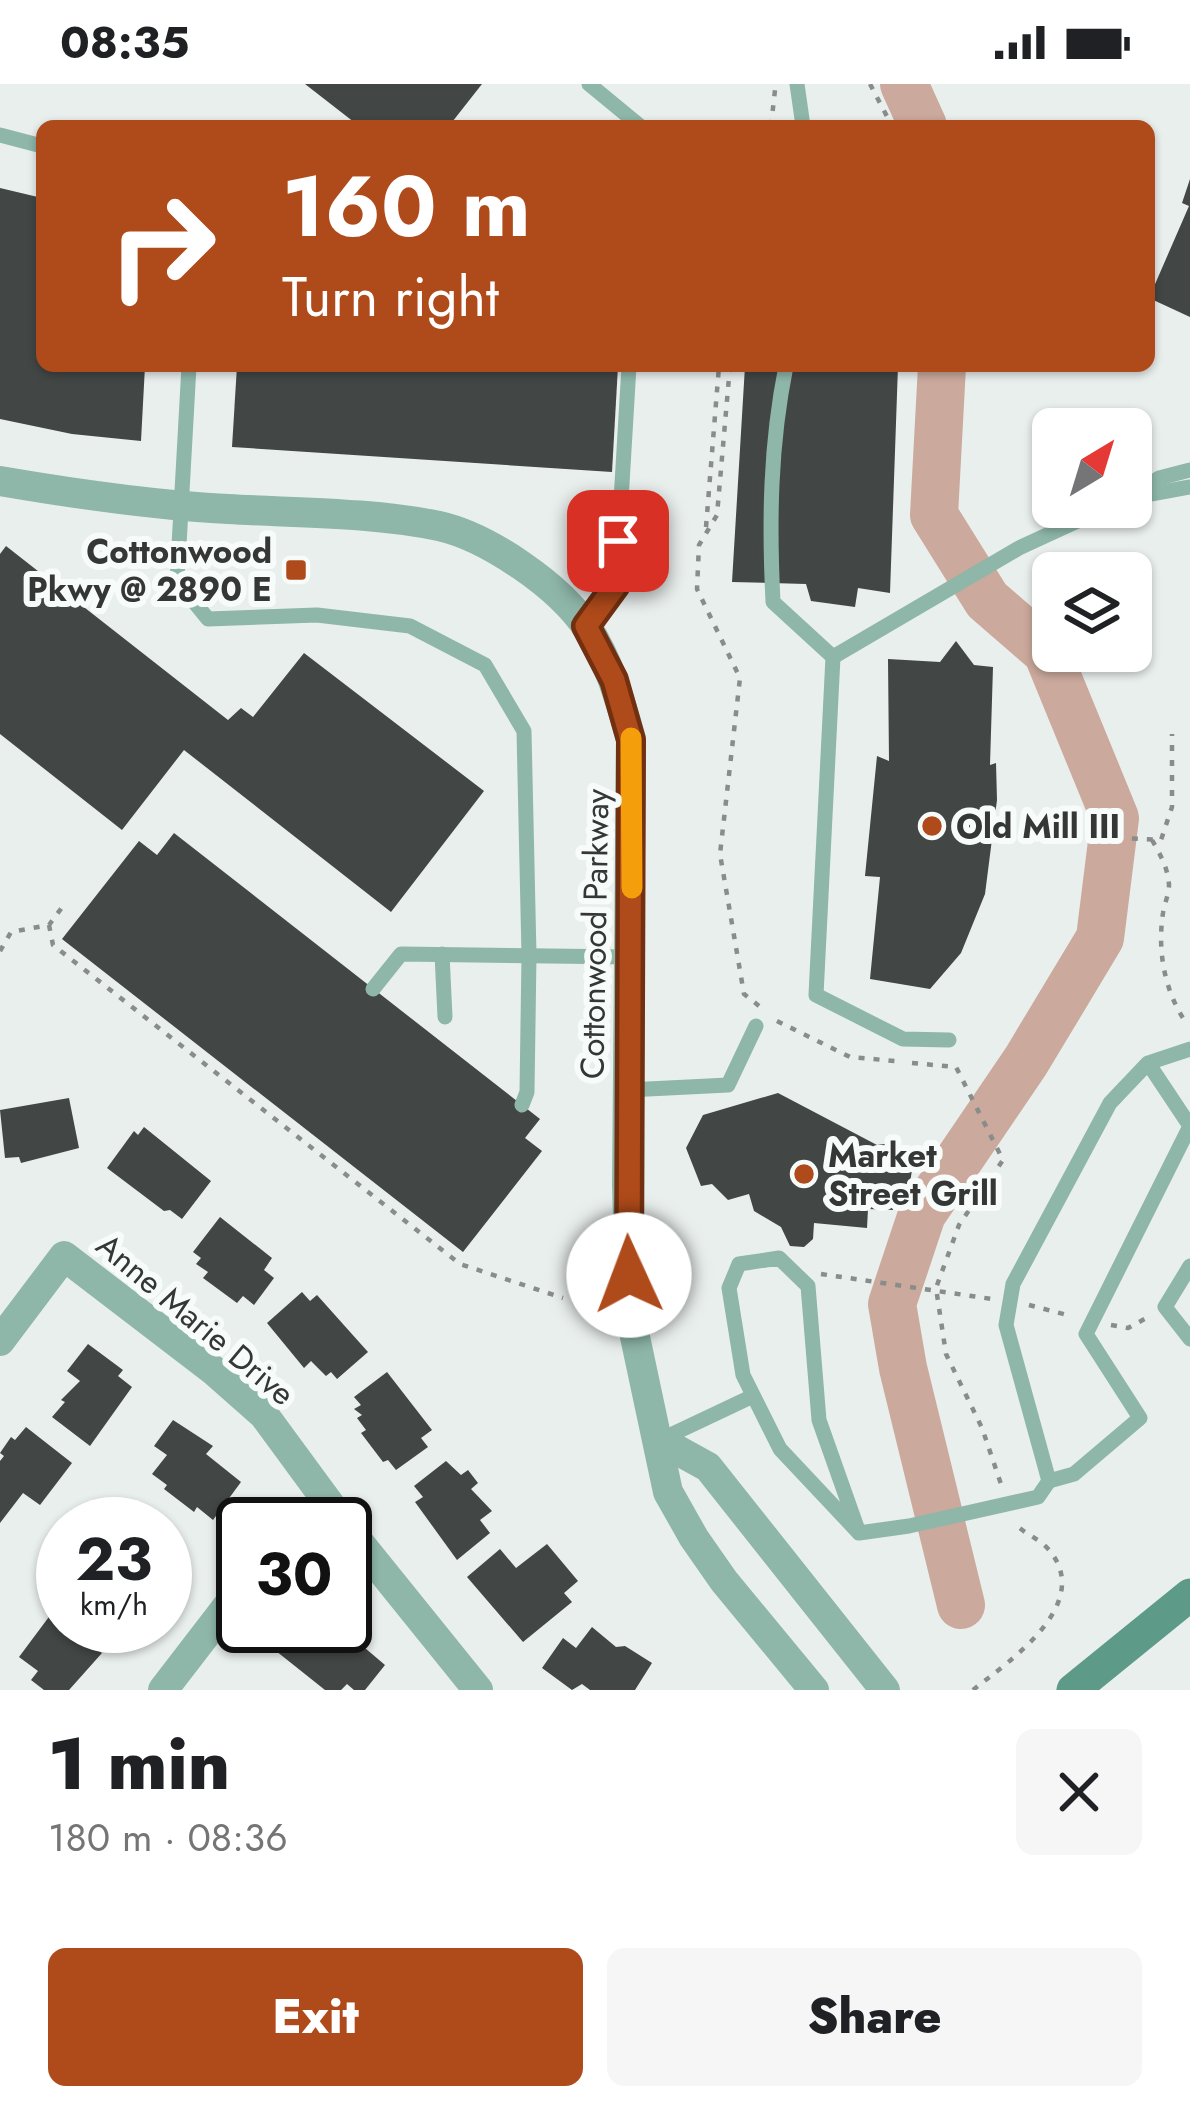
<!DOCTYPE html>
<html lang="en">
<head>
<meta charset="utf-8">
<style>
	body { margin:0; font-family:Jost,sans-serif; background:#f6f6f6; color:#202124; height:100vh; display:flex; flex-direction:column; font-size:45px; white-space:nowrap }
	* { box-sizing:border-box; margin:0 }
	p { font-size:39px; color:#757577 }
	.icon { flex:none; width:66px; height:66px; fill:none; stroke:currentColor; stroke-width:2; stroke-linecap:round; stroke-linejoin:round }
	.map { position:relative; height:1606px; overflow:hidden }
	.sheet { display:flex; flex-direction:column; background:#fff; flex:1 }
	.sheet>* { flex:none }
	.banner { position:absolute; left:36px; top:36px; width:1119px; height:252px; border-radius:18px; box-shadow:0 3px 9px #0004; background:#af4a1a; color:#fff; overflow:hidden }
	.needle { width:78px; rotate:38deg }
	.fabs { position:absolute; left:1032px; top:324px; display:grid; gap:24px }
	.fabs a { display:grid; place-items:center; width:120px; height:120px; border-radius:18px; background:#fff; box-shadow:0 3px 9px #0004; font-size:60px }
	.speed { position:absolute; left:36px; top:1413px; display:flex; gap:24px; font-size:60px; font-weight:700; text-align:center }
	.speed>* { display:grid; place-content:center; width:156px; height:156px; border-radius:50%; background:#fff; box-shadow:0 3px 9px #0004; line-height:1 }
	.speed small { font-size:30px; font-weight:400 }
	.speed .limit { border:6px solid #111; border-radius:18px; background:#fff; color:#111 }
	.pin { position:absolute; display:grid; place-items:center; width:102px; height:102px; color:#fff; margin:-51px; border-radius:24px; box-shadow:0 6px 18px #0006 }
	.me { position:absolute; width:132px; margin:-66px; rotate:358deg; stroke-linejoin:round; filter:drop-shadow(0 0 9px #0008) }
	.turn { display:flex; align-items:center; gap:42px; height:252px; padding:0 48px; font-size:54px }
	.turn .icon { width:156px; height:156px; stroke-width:2.5 }
	.turn b { display:block; font-size:84px; line-height:102px }
	.round { display:grid; place-items:center; flex:none; width:126px; height:126px; border-radius:18px; background:#f6f6f6 }
	.summary { display:flex; align-items:center; justify-content:space-between; height:204px; padding:0 48px }
	h1 { font-size:72px; font-weight:800; line-height:90px }
	.button { display:flex; gap:24px; margin-top:auto; padding:24px 48px }
	.button a { flex:1; height:138px; border-radius:18px; background:#af4a1a; color:#fff; font-size:48px; font-weight:800; line-height:138px; text-align:center }
	.button a+a { background:#f6f6f6; color:#202124 }
	.status { display:flex; justify-content:space-between; align-items:center; height:84px; padding:0 60px; background:#fff; direction:ltr }
	.status svg { height:33px; fill:currentColor }
	.map>svg:first-child { display:block }
</style>
</head>
<body>
<div class="status"><b>08:35</b><svg viewBox="0 0 49 12"><path d="M0 12V9h3v3zM5 12V6h3v6zM10 12V3h3v9zM15 12V0h3v12zM26 1h20v11H26zM47 4h2v5h-2z"/></svg></div>
<div class="map">
<svg width="1190" height="1606" viewBox="0 0 1190 1606">
	<rect width="100%" height="100%" fill="#e9efed"/>
	<g fill="none" stroke-linecap="round" stroke-linejoin="round">
		<g stroke="#cba99c" stroke-width="48">
			<polyline points="904,0 923,42"/>
			<polyline points="942,282 934,431 987,516 1047,568 1115,734 1100,854 1026,977 922,1130 892,1220 903,1284 961,1521"/>
		</g>
	</g>
	<g fill="#424645">
		<polygon points="305,0 482,0 449,42 359,42"/>
		<polygon points="1190,95 1190,233 1149,214 1189,122 1182,119"/>
		<polygon points="0,104 42,114 42,282 145,282 141,357 72,350 0,335"/>
		<polygon points="237,282 618,282 612,388 232,363"/>
		<polygon points="745,282 898,282 890,509 858,504 855,523 811,517 806,500 732,498"/>
		<polygon points="6,462 228,636 241,624 253,633 304,569 484,707 391,828 184,666 122,746 0,650 0,470"/>
		<polygon points="956,557 974,581 993,583 990,681 996,679 997,716 985,810 961,869 930,905 870,895 880,793 865,792 877,672 889,677 888,575 940,578"/>
		<polygon points="174,749 540,1035 525,1054 542,1067 463,1168 62,855 139,757 157,771"/>
		<polygon points="778,1009 877,1061 892,1059 892,1079 913,1079 909,1106 891,1102 893,1126 868,1125 867,1144 814,1139 813,1155 804,1163 790,1162 781,1143 754,1127 749,1110 728,1116 712,1100 701,1102 686,1064 703,1031"/>
		<polygon points="69,1014 79,1064 21,1079 19,1073 5,1074 0,1026"/>
		<polygon points="144,1043 211,1097 182,1135 170,1126 164,1127 107,1084 134,1047 138,1051"/>
		<polygon points="220,1133 272,1174 264,1186 274,1194 254,1221 243,1212 237,1219 203,1194 208,1188 196,1180 201,1174 193,1168"/>
		<polygon points="302,1208 310,1217 317,1211 368,1268 337,1295 331,1288 326,1292 311,1277 304,1284 267,1239"/>
		<polygon points="88,1260 123,1286 118,1292 132,1303 90,1362 52,1333 65,1318 61,1316 80,1297 67,1287"/>
		<polygon points="387,1288 432,1346 421,1354 428,1363 396,1386 388,1376 383,1378 361,1349 366,1346 357,1334 362,1331 354,1325 361,1321 354,1313"/>
		<polygon points="173,1336 213,1362 206,1370 241,1398 213,1436 197,1423 194,1428 164,1405 167,1401 152,1390 167,1371 154,1362"/>
		<polygon points="26,1343 72,1379 40,1421 23,1409 0,1439 0,1377 4,1372 0,1369 11,1353 15,1356"/>
		<polygon points="446,1377 461,1391 468,1386 478,1399 471,1405 492,1427 480,1436 490,1449 457,1476 415,1418 423,1413 414,1402"/>
		<polygon points="138,1424 158,1440 103,1440 115,1425 129,1436"/>
		<polygon points="547,1460 578,1497 564,1509 572,1518 523,1558 467,1493 500,1465 516,1484"/>
		<polygon points="63,1514 63,1542 87,1542 97,1550 90,1560 102,1569 69,1606 44,1606 31,1596 38,1587 19,1573"/>
		<polygon points="296,1542 317,1542 337,1557 345,1547 385,1581 365,1606 354,1606 347,1600 341,1606 325,1606 276,1567"/>
		<polygon points="592,1543 616,1563 625,1562 652,1579 635,1606 590,1606 582,1600 572,1606 542,1584 563,1554 576,1564"/>
	</g>
	<g fill="none" stroke-linecap="round" stroke-linejoin="round">
		<g stroke="#888c8a" stroke-width="4.5" stroke-dasharray="6 9" stroke-linecap="butt">
			<polyline points="870,0 892,42"/>
			<polyline points="771,42 775,6"/>
			<polyline points="730,282 717,431 699,461 697,505 740,594 720,770 744,910 759,922"/>
			<polyline points="706,443 719,282"/>
			<polyline points="1027,749 1161,756 1172,723 1172,650"/>
			<path d="M1152,756C1160,770 1168,784 1169,801C1169,811 1164,820 1163,829C1157,868 1165,909 1187,940"/>
			<polyline points="49,841 53,861 460,1180 563,1214"/>
			<polyline points="0,867 11,848 49,841 66,818"/>
			<polyline points="777,937 850,973 895,977"/>
			<polyline points="912,979 956,983 1003,1076 959,1141 936,1204 946,1270 982,1344 1002,1403"/>
			<polyline points="1029,1221 1071,1232"/>
			<polyline points="1111,1241 1128,1244 1150,1232"/>
			<path d="M973,1606C1008,1578 1089,1524 1053,1471C1043,1456 1028,1452 1016,1441"/>
		</g>
		<g stroke="#8eb6a9" stroke-width="15">
			<polyline points="589,0 640,42"/>
			<polyline points="797,0 803,42"/>
			<polyline points="0,51 42,62"/>
			<polyline points="189,282 177,497 208,535 317,531 410,542 485,581 524,647 529,871 527,1008 522,1021"/>
			<path d="M786,282C770,361 769,438 773,518L833,573L816,911L903,955L949,956"/>
			<polyline points="1140,412 1190,403"/>
			<polyline points="1131,413 1159,394 1190,386"/>
			<polyline points="587,543 616,501 629,282"/>
			<polyline points="833,573 1019,464 1108,423"/>
			<polyline points="442,870 445,933"/>
			<polyline points="373,905 401,870 631,873"/>
			<polyline points="1148,979 1190,1042 1086,1250 1140,1334 1074,1390 1049,1397 1006,1241 1013,1200 1110,1019 1148,979 1190,965"/>
			<polyline points="628,1006 728,1001 756,942"/>
			<polyline points="1190,1182 1165,1223 1190,1255"/>
			<polyline points="662,1355 753,1312"/>
			<polyline points="859,1449 780,1365 743,1291 729,1204 739,1180 779,1174 808,1202 819,1336 859,1449 909,1442 1038,1413 1049,1397"/>
		</g>
		<g stroke="#8eb6a9" stroke-width="30">
			<path d="M0,397C76,410 151,421 228,425C297,429 370,428 439,442C488,453 560,502 588,545C610,579 620,617 631,655L627,1101L631,1234L668,1408L694,1454L724,1497L814,1606"/>
			<polyline points="0,1257 64,1172 213,1286 264,1331 344,1440"/>
			<polyline points="659,1356 708,1383 885,1606"/>
			<polyline points="301,1440 329,1420"/>
			<polyline points="345,1441 478,1606"/>
			<polyline points="163,1606 243,1502"/>
		</g>
		<polyline stroke="#5d9a87" stroke-width="33" points="1073,1606 1190,1511"/>
		<polyline stroke="#888c8a" stroke-width="4.5" stroke-dasharray="6 9" stroke-linecap="butt" points="821,1190 992,1215"/>
	</g>
	<g fill="none" stroke-linecap="round" stroke-linejoin="round">
		<g stroke="#723011" stroke-width="30">
			<polyline id="route" points="618,457 616,501 586,542 614,596 631,656 629,1191"/>
		</g>
		<use href="#route" stroke="#af4a1a" stroke-width="21"/>
		<polyline stroke="#f59e0b" stroke-width="21" points="631,654 632,804"/>
	</g>
	<g fill="#af4a1a" stroke="#f7fcfa" stroke-width="4.5">
		<rect x="284" y="474" width="24" height="24" rx="6"/>
		<circle cx="932" cy="742" r="12"/>
		<circle cx="804" cy="1090" r="12"/>
	</g>
	<g text-anchor="middle" stroke-width="12" stroke-linejoin="round" paint-order="stroke">
		<g font-size="33" font-weight="bold" fill="#353736" stroke="#f7fcfa" text-anchor="start">
			<text x="272" y="479" text-anchor="end">Cottonwood<tspan x="272" dy="38">Pkwy @ 2890 E</tspan></text>
			<text x="956" y="754">Old Mill III</text>
			<text x="828" y="1083">Market<tspan x="828" dy="38">Street Grill</tspan></text>
		</g>
		<g font-size="33" fill="#353736" stroke="#f7fcfa">
			<text transform="translate(594 850) rotate(-89)" y="12">Cottonwood Parkway</text>
			<text transform="translate(196 1235) rotate(40)" y="12">Anne Marie Drive</text>
		</g>
	</g>
</svg>
<div class="fabs">
<a><svg class="needle" viewBox="-14 -14 28 28"><path d="M0-13l5 13h-10z" fill="#e53935"/><path d="M0 13l5-13h-10z" fill="#757577"/></svg></a>
<a><svg class="icon" aria-label="layers" viewBox="0 0 24 24"><path d="M12 4l9 5-9 5-9-5zM3 14l9 5 9-5"/></svg></a>
</div>
<div class="speed"><div>23<small>km/h</small></div><div class="limit">30</div></div>
<div class="pin" style="left:618px;top:457px;background:#d93025"><svg class="icon" aria-label="arrive" viewBox="0 0 24 24"><path d="M6 21V4h12l-3 4 3 4H6"/></svg></div>
<svg class="me" style="left:629px;top:1191px" viewBox="-20 -20 40 40"><circle r="19" fill="#fff"/><path d="M0-13L10 11 0 6-10 11z" fill="#af4a1a"/></svg>
<div class="banner">
<div class="turn"><svg class="icon" aria-label="right" viewBox="0 0 24 24"><path d="M7 20v-9h11M14 6l5 5-5 5"/></svg><div><b>160 m</b>Turn right</div></div>
</div>
</div>
<section class="sheet">
<div class="summary"><div><h1>1 min</h1><p>180 m · 08:36</p></div><a class="round"><svg class="icon" aria-label="close" viewBox="0 0 24 24"><path d="M6 6l12 12M18 6L6 18"/></svg></a></div>
<div class="button"><a>Exit</a><a>Share</a></div>
</section>
</body>
</html>
